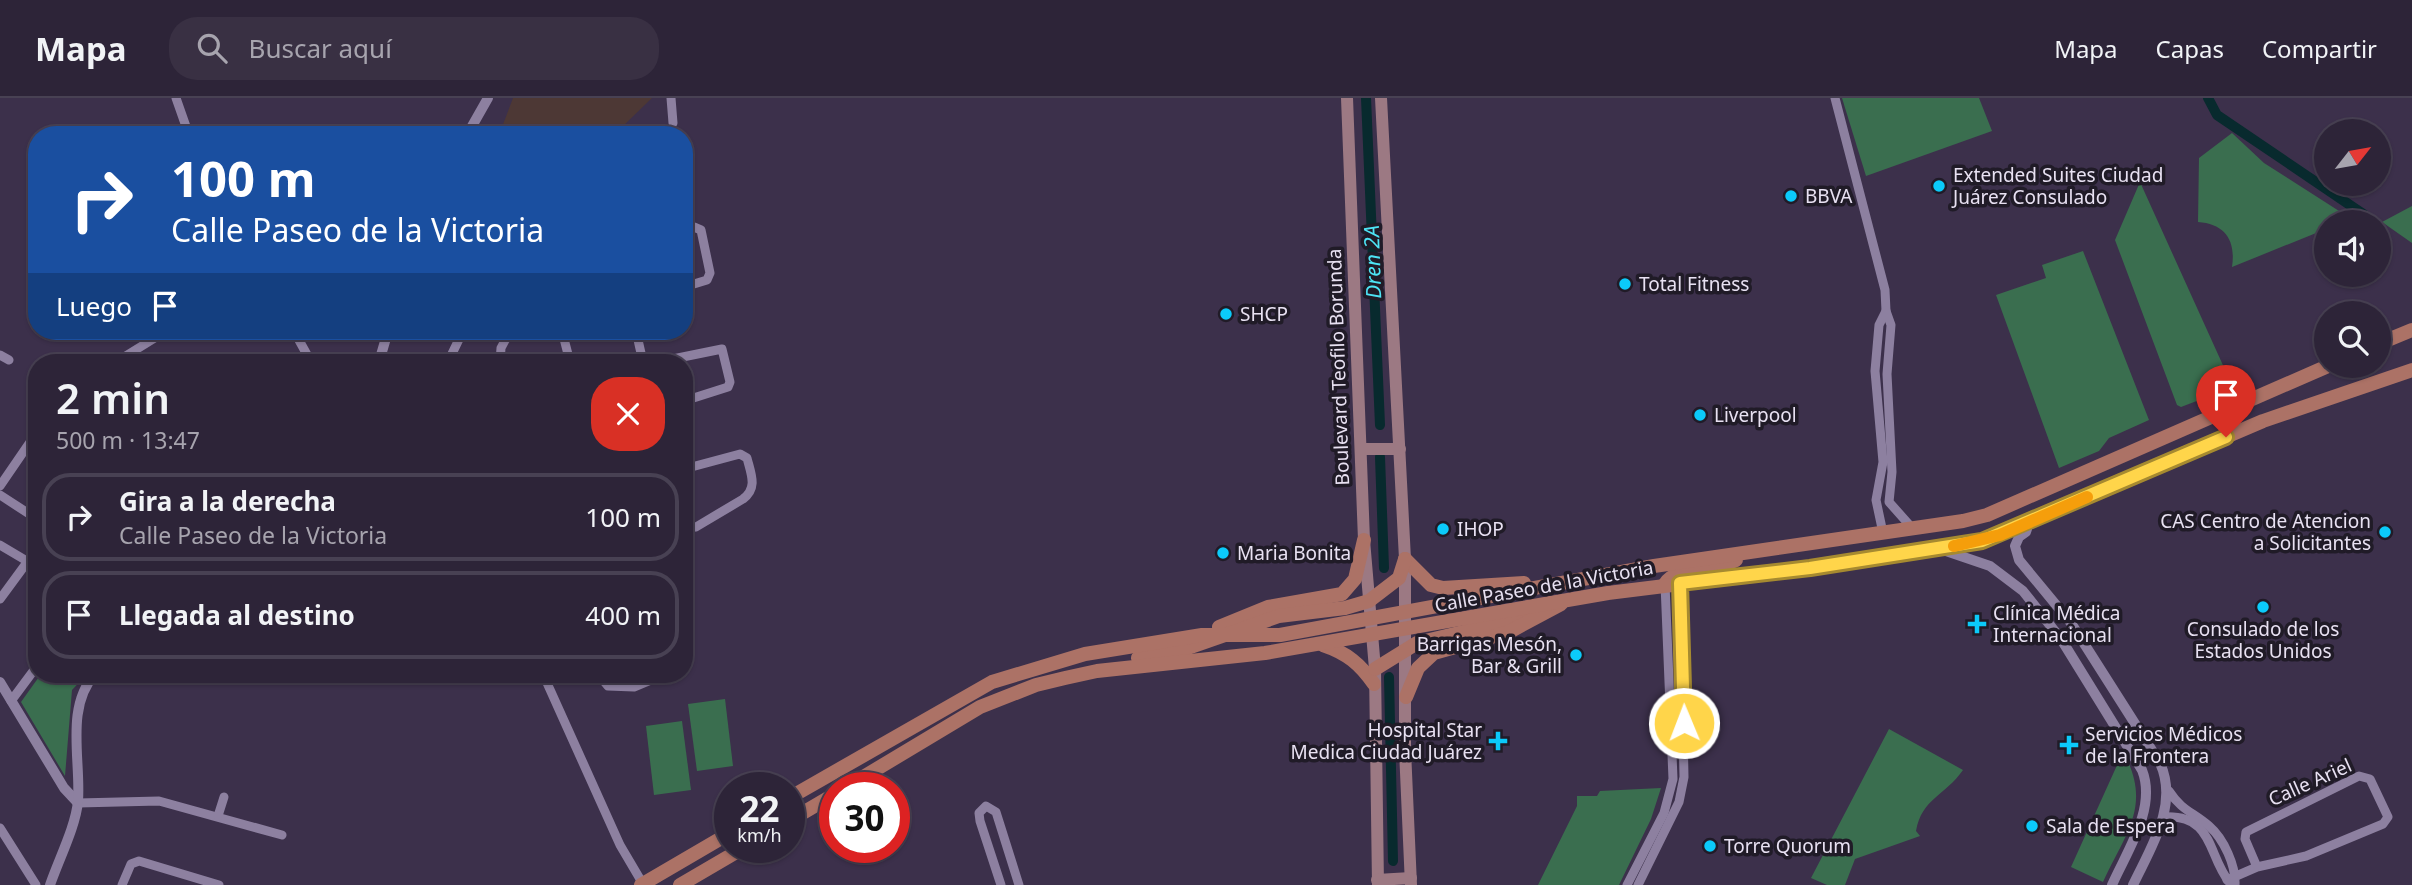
<!DOCTYPE html>
<html lang="es">
<head>
<meta charset="utf-8">
<style>
	body { margin:0; font-family:"Noto Sans",sans-serif; background:#393043; color:#f1f3f6; height:100vh; display:flex; flex-direction:column; font-size:26px; white-space:nowrap }
	* { box-sizing:border-box; margin:0 }
	p { font-size:23px; color:#a7a4ae }
	.icon { flex:none; width:38px; height:38px; fill:none; stroke:currentColor; stroke-width:2; stroke-linecap:round; stroke-linejoin:round }
	.map { position:relative; flex:1; overflow:hidden }
	.drawer { position:absolute; left:28px; top:256px; width:665px; height:329px; display:flex; flex-direction:column; background:#2d2438; border-radius:28px; box-shadow:0 2px 5px #0004,0 0 0 2px #484153 }
	.drawer>* { flex:none }
	.banner { position:absolute; left:28px; top:28px; width:665px; height:214px; border-radius:28px; box-shadow:0 2px 5px #0004,0 0 0 2px #484153; background:#1a4fa0; color:#fff; overflow:hidden }
	.needle { width:46px; rotate:59deg }
	.controls { position:absolute; left:2314px; top:21px; display:grid; gap:14px }
	.controls a { display:grid; place-items:center; width:77px; height:77px; border-radius:50%; background:#2d2438; box-shadow:0 2px 5px #0004,0 0 0 2px #484153; font-size:35px }
	.speed { position:absolute; left:714px; top:674px; display:flex; gap:14px; font-size:35px; font-weight:700; text-align:center }
	.speed>* { display:grid; place-content:center; width:91px; height:91px; border-radius:50%; background:#2d2438; box-shadow:0 2px 5px #0004,0 0 0 2px #484153; line-height:1 }
	.speed small { font-size:18px; font-weight:400 }
	.speed .limit { border:10px solid #d22; background:#fff; color:#111 }
	.pin { position:absolute; display:grid; place-items:center; width:60px; height:60px; color:#fff; margin:-72px -30px; border-radius:50% 50% 50% 0; rotate:-45deg; box-shadow:0 0 7px #0007 }
	.pin .icon { rotate:45deg }
	.me { position:absolute; width:77px; margin:-38px; rotate:359deg; stroke-linejoin:round; filter:drop-shadow(0 0 5px #0008) }
	.turn { display:flex; align-items:center; gap:24px; height:147px; padding:0 28px; font-size:32px }
	.turn .icon { width:91px; height:91px; stroke-width:2.5 }
	.turn b { display:block; font-size:49px; line-height:60px }
	.then { display:flex; align-items:center; height:66px; padding:0 28px; background:#0003; gap:14px; font-size:26px }
	.round { display:grid; place-items:center; flex:none; width:74px; height:74px; border-radius:28px; background:#393043 }
	.summary { display:flex; align-items:center; justify-content:space-between; height:119px; padding:0 28px }
	h1 { font-size:42px; font-weight:600; line-height:52px }
	ul { padding:0; list-style:none }
	li { display:flex; align-items:center; gap:21px; height:88px; margin:0 14px 10px; padding:0 14px; border:4px solid #484153; border-radius:28px }
	li div { flex:1 }
	li b { display:block; font-size:26px }
	li em { font-style:normal }
	header { display:flex; align-items:center; gap:42px; box-sizing:border-box; height:98px; padding:0 35px; background:#2d2438; border-bottom:2px solid #484153 }
	header strong { font-size:33px }
	nav { display:flex; gap:38px; margin-inline-start:auto; font-size:24px }
	.search { width:490px; height:63px; background:#393043; display:flex; align-items:center; gap:18px; box-sizing:border-box; padding:0 24px; border-radius:28px; color:#a7a4ae; font-size:26px }
	.map>svg:first-child { display:block }
</style>
</head>
<body>
<header>
<strong>Mapa</strong>
<div class="search"><svg class="icon" aria-label="search" viewBox="0 0 24 24"><circle cx="10" cy="10" r="6"/><path d="M15 15l6 6"/></svg>Buscar aquí</div>
<nav><a>Mapa</a><a>Capas</a><a>Compartir</a></nav>
</header>
<div class="map">
<svg width="2412" height="787" viewBox="0 0 2412 787">
	<rect width="100%" height="100%" fill="#3c304b"/>
	<polygon fill="#4d3835" points="513,0 652,0 622,29 628,37 499,37"/>
	<g fill="#3a6e4f">
		<polygon points="1842,0 1979,0 1992,33 1866,78"/>
		<path d="M2232,35L2264,65L2350,120L2326,124V131L2232,169C2236,142 2225,126 2198,124L2199,60Z"/>
		<polygon points="2140,84 2236,296 2215,296 2181,309 2177,307 2115,142"/>
		<polygon points="2412,108 2412,145 2382,124"/>
		<polygon points="2083,153 2149,322 2109,340 2099,353 2059,370 1996,197 2046,180 2042,167"/>
		<polygon points="41,576 87,576 72,592 65,678 21,604"/>
		<polygon points="725,601 733,668 697,673 688,606"/>
		<polygon points="682,623 691,692 654,697 646,628"/>
		<path d="M1889,631L1963,672C1945,698 1922,700 1916,733L1920,738L1855,761L1845,787H1827L1811,780Z"/>
		<path d="M2123,654C2153,707 2125,736 2103,784L2071,769Z"/>
		<polygon points="1661,690 1651,721 1619,787 1538,787 1577,708 1577,698 1597,698 1600,693"/>
	</g>
	<g fill="none" stroke-linecap="round" stroke-linejoin="round">
		<g stroke="#082a2e" stroke-width="10">
			<polyline points="1366,0 1380,327"/>
			<polyline points="2208,0 2217,17 2375,124"/>
			<polyline points="1380,359 1384,470"/>
			<polyline points="1389,579 1393,763"/>
		</g>
		<g stroke="#8d80a0" stroke-width="9">
			<polyline points="176,0 189,37"/>
			<polyline points="671,0 673,25"/>
			<polyline points="1835,0 1885,192 1886,213 1891,227 1887,276 1892,374 1889,404 1913,431"/>
			<polyline points="684,134 694,129 701,132 710,175 707,182 684,189"/>
			<polyline points="294,233 311,264"/>
			<polyline points="562,233 570,264"/>
			<polyline points="636,233 643,264"/>
			<polyline points="0,257 9,262"/>
			<polyline points="116,264 166,233"/>
			<polyline points="448,264 463,233"/>
			<polyline points="500,264 501,250 510,233"/>
			<polyline points="658,264 722,251 730,284 728,289 684,303"/>
			<path d="M684,371L740,356L747,360C751,376 758,390 743,401L696,429L684,430"/>
			<polyline points="0,388 37,334"/>
			<polyline points="0,397 37,421"/>
			<polyline points="1883,435 1876,402 1883,364 1875,273 1879,227 1886,213"/>
			<polyline points="0,447 37,469"/>
			<polyline points="0,501 28,463"/>
			<polyline points="684,533 684,556"/>
			<polyline points="543,576 620,747 643,786"/>
			<polyline points="598,576 608,588 634,589 665,576"/>
			<polyline points="11,603 37,568"/>
			<path d="M2169,693C2182,713 2193,714 2209,728C2224,741 2236,768 2235,787"/>
			<polyline points="78,705 159,703 282,737"/>
			<polyline points="218,718 224,699"/>
			<path d="M2163,719C2215,716 2207,758 2230,785"/>
			<polyline points="0,730 36,787"/>
			<polyline points="2227,782 2257,769 2306,758 2383,726 2388,719 2370,681 2359,678 2246,734 2245,741 2257,769"/>
			<polyline points="122,787 131,766 139,763 219,787"/>
			<polyline points="1001,787 980,723 979,715 986,708 996,714 1019,787"/>
			<polyline points="1627,787 1664,715 1673,681 1665,486"/>
			<polyline points="1638,787 1679,704 1684,679 1680,485"/>
		</g>
		<g stroke="#8d80a0" stroke-width="10">
			<polyline points="467,37 488,0"/>
			<polyline points="379,264 388,233"/>
			<path d="M2029,425L2026,434L2019,439L2015,448L2019,462L2071,525L2160,665C2179,707 2151,749 2133,787"/>
			<path d="M1940,451L1990,468L2023,493L2061,541L2142,672C2157,710 2127,753 2112,787"/>
			<polyline points="0,584 64,690 78,705"/>
			<path d="M50,787C58,763 76,728 78,703C81,662 65,609 95,576"/>
		</g>
		<g stroke="#9c7983" stroke-width="12">
			<polyline points="1347,0 1364,442 1375,571 1378,787"/>
			<polyline points="1381,0 1405,461 1405,652 1411,787"/>
			<polyline points="1361,351 1400,351"/>
			<polyline points="1377,782 1411,780"/>
		</g>
		<g stroke="#ac7266" stroke-width="14">
			<polyline points="2378,246 2412,232"/>
			<polyline points="1405,461 1431,487 1443,490 1524,485"/>
			<path d="M1665,486C1675,468 1717,472 1736,462"/>
			<polyline points="1219,529 1268,509 1342,496 1355,481 1364,442"/>
			<path d="M1323,547C1347,555 1360,566 1374,586"/>
			<polyline points="1138,560 1188,550 1279,518 1345,510 1369,503 1399,480 1405,461"/>
			<polyline points="1375,571 1417,545 1505,524 1527,512"/>
			<polyline points="1406,599 1418,570 1434,555 1509,534 1561,506"/>
			<polyline points="845,690 980,609 1036,587 1065,580 1097,573 1265,555 1608,495 1810,470 1982,443 2263,323 2412,272"/>
			<polyline points="789,700 992,584 1085,556 1202,537 1280,537 1654,468 1963,423 1987,417 2328,268"/>
			<polyline points="789,723 835,696"/>
			<polyline points="641,787 730,735"/>
			<polyline points="680,787 745,749"/>
		</g>
	</g>
	<g fill="none" stroke-linecap="round" stroke-linejoin="round">
		<g stroke="#a68a30" stroke-width="18">
			<polyline id="route" points="1684,625 1680,485 1810,470 1982,443 2226,339"/>
		</g>
		<use href="#route" stroke="#ffd54a" stroke-width="12"/>
		<polyline stroke="#f59e0b" stroke-width="12" points="1954,448 2000,437 2087,399"/>
	</g>
	<g fill="#0bcafa" stroke="#201b27" stroke-width="2.5">
		<circle cx="1939" cy="88" r="7"/>
		<circle cx="1791" cy="98" r="7"/>
		<circle cx="1625" cy="186" r="7"/>
		<circle cx="1226" cy="216" r="7"/>
		<circle cx="1700" cy="317" r="7"/>
		<circle cx="1443" cy="431" r="7"/>
		<circle cx="2385" cy="434" r="7"/>
		<circle cx="1223" cy="455" r="7"/>
		<circle cx="2263" cy="509" r="7"/>
		<path d="M1973.5 515.5h7v7h7v7h-7v7h-7v-7h-7v-7h7z"/>
		<circle cx="1576" cy="557" r="7"/>
		<path d="M1494.5 632.5h7v7h7v7h-7v7h-7v-7h-7v-7h7z"/>
		<path d="M2065.5 636.5h7v7h7v7h-7v7h-7v-7h-7v-7h7z"/>
		<circle cx="2032" cy="728" r="7"/>
		<circle cx="1710" cy="748" r="7"/>
	</g>
	<g text-anchor="middle" stroke-width="7" stroke-linejoin="round" paint-order="stroke">
		<g font-size="19" fill="#e8e1f2" stroke="#201b27" text-anchor="start">
			<text x="1953" y="84">Extended Suites Ciudad<tspan x="1953" dy="22">Juárez Consulado</tspan></text>
			<text x="1805" y="105">BBVA</text>
			<text x="1639" y="193">Total Fitness</text>
			<text x="1240" y="223">SHCP</text>
			<text x="1714" y="324">Liverpool</text>
			<text x="2371" y="430" text-anchor="end">CAS Centro de Atencion<tspan x="2371" dy="22">a Solicitantes</tspan></text>
			<text x="1457" y="438">IHOP</text>
			<text x="1237" y="462">Maria Bonita</text>
			<text x="1993" y="522">Clínica Médica<tspan x="1993" dy="22">Internacional</tspan></text>
			<text x="2263" y="538" text-anchor="middle">Consulado de los<tspan x="2263" dy="22">Estados Unidos</tspan></text>
			<text x="1562" y="553" text-anchor="end">Barrigas Mesón,<tspan x="1562" dy="22">Bar &amp; Grill</tspan></text>
			<text x="1482" y="639" text-anchor="end">Hospital Star<tspan x="1482" dy="22">Medica Ciudad Juárez</tspan></text>
			<text x="2085" y="643">Servicios Médicos<tspan x="2085" dy="22">de la Frontera</tspan></text>
			<text x="2046" y="735">Sala de Espera</text>
			<text x="1724" y="755">Torre Quorum</text>
		</g>
		<g font-size="19" fill="#e8e1f2" stroke="#201b27">
			<text transform="translate(1338 269) rotate(-92)" y="7">Boulevard Teofilo Borunda</text>
			<text transform="translate(1544 488) rotate(-10)" y="7">Calle Paseo de la Victoria</text>
			<text transform="translate(2310 684) rotate(-24)" y="7">Calle Ariel</text>
		</g>
		<g font-size="21" font-style="italic" fill="#4de4f5" stroke="#201b27">
			<text transform="translate(1373 164) rotate(-92)" y="7">Dren 2A</text>
		</g>
	</g>
</svg>
<div class="controls">
<a><svg class="needle" viewBox="-14 -14 28 28"><path d="M0-13l5 13h-10z" fill="#e53935"/><path d="M0 13l5-13h-10z" fill="#a7a4ae"/></svg></a>
<a><svg class="icon" aria-label="sound" viewBox="0 0 24 24"><path d="M4 9h4l5-4v14l-5-4H4zM17 9q2 3 0 6"/></svg></a>
<a><svg class="icon" aria-label="search" viewBox="0 0 24 24"><circle cx="10" cy="10" r="6"/><path d="M15 15l6 6"/></svg></a>
</div>
<div class="speed"><div>22<small>km/h</small></div><div class="limit">30</div></div>
<div class="pin" style="left:2226px;top:339px;background:#d93025"><svg class="icon" aria-label="arrive" viewBox="0 0 24 24"><path d="M6 21V4h12l-3 4 3 4H6"/></svg></div>
<svg class="me" style="left:1684px;top:625px" viewBox="-20 -20 40 40"><circle r="17" fill="#ffd54a" stroke="#fff" stroke-width="3"/><path d="M0-11L8 9 0 5-8 9z" fill="#fff"/></svg>
<div class="banner">
<div class="turn"><svg class="icon" aria-label="right" viewBox="0 0 24 24"><path d="M7 20v-9h11M14 6l5 5-5 5"/></svg><div><b>100 m</b>Calle Paseo de la Victoria</div></div>
<div class="then">Luego<svg class="icon" aria-label="arrive" viewBox="0 0 24 24"><path d="M6 21V4h12l-3 4 3 4H6"/></svg></div>
</div>
<section class="drawer">
<div class="summary"><div><h1>2 min</h1><p>500 m · 13:47</p></div><a class="round" style="background:#d93025;color:#fff"><svg class="icon" aria-label="close" viewBox="0 0 24 24"><path d="M6 6l12 12M18 6L6 18"/></svg></a></div>
<ul>
<li><svg class="icon" aria-label="right" viewBox="0 0 24 24"><path d="M7 20v-9h11M14 6l5 5-5 5"/></svg><div><b>Gira a la derecha</b><p>Calle Paseo de la Victoria</p></div><em>100 m</em></li>
<li><svg class="icon" aria-label="arrive" viewBox="0 0 24 24"><path d="M6 21V4h12l-3 4 3 4H6"/></svg><div><b>Llegada al destino</b></div><em>400 m</em></li>
</ul>
</section>
</div>
</body>
</html>
